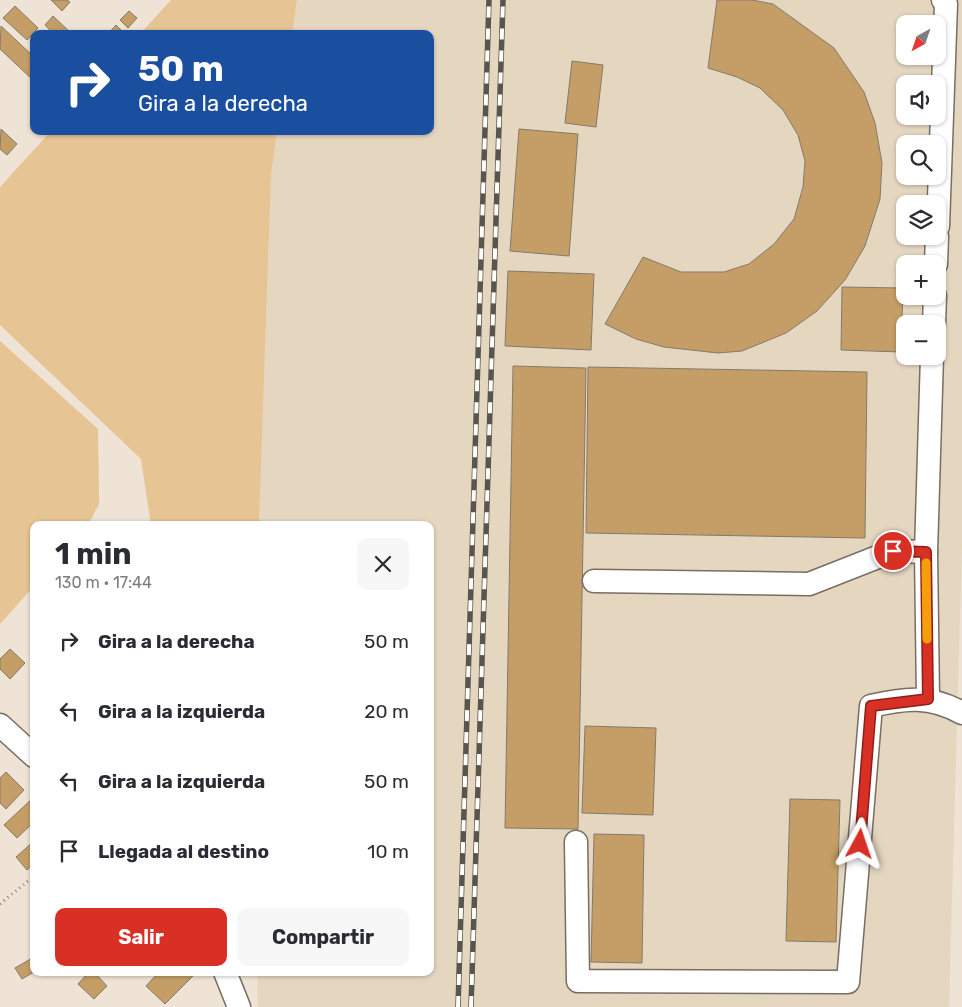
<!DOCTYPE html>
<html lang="es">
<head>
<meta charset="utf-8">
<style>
	body { margin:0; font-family:Rubik,sans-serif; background:#f7f7f7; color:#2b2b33; height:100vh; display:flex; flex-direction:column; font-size:19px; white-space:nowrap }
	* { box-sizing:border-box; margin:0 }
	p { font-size:16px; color:#7c7c81 }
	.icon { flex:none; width:28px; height:28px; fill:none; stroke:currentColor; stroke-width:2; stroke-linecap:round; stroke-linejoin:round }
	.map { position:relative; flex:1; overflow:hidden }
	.side { position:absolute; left:30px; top:521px; width:404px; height:455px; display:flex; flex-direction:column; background:#fff; border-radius:10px; box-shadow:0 1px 4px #0004 }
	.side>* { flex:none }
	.top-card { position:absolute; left:30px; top:30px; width:404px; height:105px; border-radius:10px; box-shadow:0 1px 4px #0004; background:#1a4fa0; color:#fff; overflow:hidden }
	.needle { width:32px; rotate:220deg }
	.fabs { position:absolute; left:896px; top:15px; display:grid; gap:10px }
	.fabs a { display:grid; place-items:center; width:50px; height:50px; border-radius:10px; background:#fff; box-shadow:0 1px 4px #0004; font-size:25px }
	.pin { position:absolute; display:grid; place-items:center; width:42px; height:42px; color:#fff; margin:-21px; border:2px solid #fff; border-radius:50%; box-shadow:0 1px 5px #0007 }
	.me { position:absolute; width:55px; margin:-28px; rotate:5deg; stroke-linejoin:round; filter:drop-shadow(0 0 4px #0008) }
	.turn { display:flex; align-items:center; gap:18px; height:105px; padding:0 25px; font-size:22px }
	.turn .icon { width:65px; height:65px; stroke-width:2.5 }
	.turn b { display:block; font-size:35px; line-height:42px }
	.round { display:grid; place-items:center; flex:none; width:52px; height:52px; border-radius:10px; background:#f7f7f7 }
	.headline { display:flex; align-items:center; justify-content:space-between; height:85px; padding:0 25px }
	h1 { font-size:30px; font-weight:700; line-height:38px }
	.button { display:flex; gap:10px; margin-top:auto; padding:10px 25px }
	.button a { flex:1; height:58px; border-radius:10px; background:#d93025; color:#fff; font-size:20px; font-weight:700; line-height:58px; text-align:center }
	.button a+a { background:#f7f7f7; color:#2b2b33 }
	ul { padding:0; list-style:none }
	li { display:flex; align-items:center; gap:15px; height:70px; padding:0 25px }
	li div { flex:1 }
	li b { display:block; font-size:19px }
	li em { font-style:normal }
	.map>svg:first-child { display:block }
</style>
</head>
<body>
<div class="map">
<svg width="962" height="1007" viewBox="0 0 962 1007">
	<rect width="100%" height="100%" fill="#eee3d4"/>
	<path fill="#e5d6c0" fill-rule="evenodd" d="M297,0H962V546L949,1007H258L257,973L430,972V525H259L271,176L277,131H430V34H292ZM905,24H938V56H905ZM905,84H938V116H905ZM905,144H938V176H905ZM905,204H938V236H905ZM905,264H938V296H905ZM905,324H938V356H905Z"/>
	<g fill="#e6c493">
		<polygon points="171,0 297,0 292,34 140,34"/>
		<polygon points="51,131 277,131 271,176 259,525 151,525 141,459 0,325 0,187"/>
		<polygon points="0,341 98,429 99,504 88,525 34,525 34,586 0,624"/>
	</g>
	<g fill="#c49e66" stroke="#837a6c">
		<polygon points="51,0 67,0 70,2 62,11"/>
		<polygon points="717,0 752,0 773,4 834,48 864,92 875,123 882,163 880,199 865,246 845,280 817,311 786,333 742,351 718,353 664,347 636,339 605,324 643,257 681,272 724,272 749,264 774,244 794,219 803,187 805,161 798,135 783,110 760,88 737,77 708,68"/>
		<polygon points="15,6 38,28 27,40 3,18"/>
		<polygon points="129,11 137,18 128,28 120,20"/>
		<polygon points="53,16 72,34 54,34 45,25"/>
		<polygon points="116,25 124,33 124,34 108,34"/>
		<polygon points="1,26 34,57 34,81 0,49"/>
		<polygon points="572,61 603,65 596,127 565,123"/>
		<polygon points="1,129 17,144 7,155 0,149"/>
		<polygon points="519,129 578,134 569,256 510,251"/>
		<polygon points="508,271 594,274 591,350 505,346"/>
		<polygon points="842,287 903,288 901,352 841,350"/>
		<polygon points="513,366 586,368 578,829 505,828"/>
		<polygon points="588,367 867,372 865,538 586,533"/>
		<polygon points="10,649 25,663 10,679 0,669 0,659"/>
		<polygon points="585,726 656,728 653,815 582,813"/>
		<polygon points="6,772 24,790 6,809 0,803 0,778"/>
		<polygon points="34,797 34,822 17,838 4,825"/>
		<polygon points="790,799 840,800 836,942 786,941"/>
		<polygon points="594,834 644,835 642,963 591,962"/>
		<polygon points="34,841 34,864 27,870 16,857"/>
		<polygon points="34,957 34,972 22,979 15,968"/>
		<polygon points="89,972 94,972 107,986 94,999 78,984"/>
		<polygon points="159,972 195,972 196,973 165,1004 146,986"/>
	</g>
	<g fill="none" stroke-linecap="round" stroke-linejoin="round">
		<g stroke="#786e61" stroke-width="25">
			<g id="minor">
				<polyline points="938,226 946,4 943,0"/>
				<polyline points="936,264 937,236"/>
				<polyline points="934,324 935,296"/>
				<polyline points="926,552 932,356"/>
				<polyline points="594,581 809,584 893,551 926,552 928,699"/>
				<polyline points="0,725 34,756"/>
				<path d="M576,842L578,981L848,982L871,706C905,698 930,695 962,713"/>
				<polyline points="225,972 239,1007"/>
			</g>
		</g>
		<polyline stroke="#8a8379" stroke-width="3" stroke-dasharray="1 4" stroke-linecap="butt" points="0,904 34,876"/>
		<use href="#minor" stroke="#fff" stroke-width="22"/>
		<g stroke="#59544c" stroke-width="5.5">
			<g id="rail">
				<polyline points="458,1007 489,0"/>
				<polyline points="471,1007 503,0"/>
			</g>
		</g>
		<use href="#rail" stroke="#fff" stroke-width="4" stroke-dasharray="11" stroke-linecap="butt"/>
	</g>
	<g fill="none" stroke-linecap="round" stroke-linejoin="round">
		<g stroke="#8d1f18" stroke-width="12">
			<polyline id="route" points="860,844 871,706 928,699 926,552 893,551"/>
		</g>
		<use href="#route" stroke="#d93025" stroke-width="9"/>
		<polyline stroke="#f59e0b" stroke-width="9" points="926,563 927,639"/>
	</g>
</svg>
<div class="fabs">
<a><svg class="needle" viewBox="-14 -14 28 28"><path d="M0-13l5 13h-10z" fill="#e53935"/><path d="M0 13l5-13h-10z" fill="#7c7c81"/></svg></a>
<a><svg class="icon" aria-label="sound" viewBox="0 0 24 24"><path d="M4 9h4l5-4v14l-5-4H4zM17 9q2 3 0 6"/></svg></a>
<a><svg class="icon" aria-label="search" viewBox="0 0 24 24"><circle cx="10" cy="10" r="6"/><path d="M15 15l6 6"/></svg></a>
<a><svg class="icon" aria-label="layers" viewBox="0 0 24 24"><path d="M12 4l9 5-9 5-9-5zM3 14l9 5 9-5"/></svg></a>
<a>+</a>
<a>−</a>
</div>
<div class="pin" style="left:893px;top:551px;background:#d93025"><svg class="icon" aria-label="arrive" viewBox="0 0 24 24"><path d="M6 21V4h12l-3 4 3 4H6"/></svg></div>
<svg class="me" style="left:860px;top:844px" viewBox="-20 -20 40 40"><path d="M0-17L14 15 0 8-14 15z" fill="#d93025" stroke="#fff" stroke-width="4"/></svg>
<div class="top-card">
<div class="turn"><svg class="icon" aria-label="right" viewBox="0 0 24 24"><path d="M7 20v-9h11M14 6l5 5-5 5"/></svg><div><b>50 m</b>Gira a la derecha</div></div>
</div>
<section class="side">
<div class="headline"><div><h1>1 min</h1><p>130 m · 17:44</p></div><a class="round"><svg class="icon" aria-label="close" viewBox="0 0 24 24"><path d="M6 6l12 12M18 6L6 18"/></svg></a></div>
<ul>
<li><svg class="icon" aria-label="right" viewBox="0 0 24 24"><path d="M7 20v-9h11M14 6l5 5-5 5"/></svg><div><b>Gira a la derecha</b></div><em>50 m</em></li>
<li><svg class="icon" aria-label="left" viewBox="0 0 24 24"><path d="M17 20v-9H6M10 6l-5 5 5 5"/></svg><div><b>Gira a la izquierda</b></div><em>20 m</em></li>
<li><svg class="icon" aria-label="left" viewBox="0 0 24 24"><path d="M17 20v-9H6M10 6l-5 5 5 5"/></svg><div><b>Gira a la izquierda</b></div><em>50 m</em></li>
<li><svg class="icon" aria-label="arrive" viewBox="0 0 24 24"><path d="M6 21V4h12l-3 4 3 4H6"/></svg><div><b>Llegada al destino</b></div><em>10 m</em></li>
</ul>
<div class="button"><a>Salir</a><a>Compartir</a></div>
</section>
</div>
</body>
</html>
